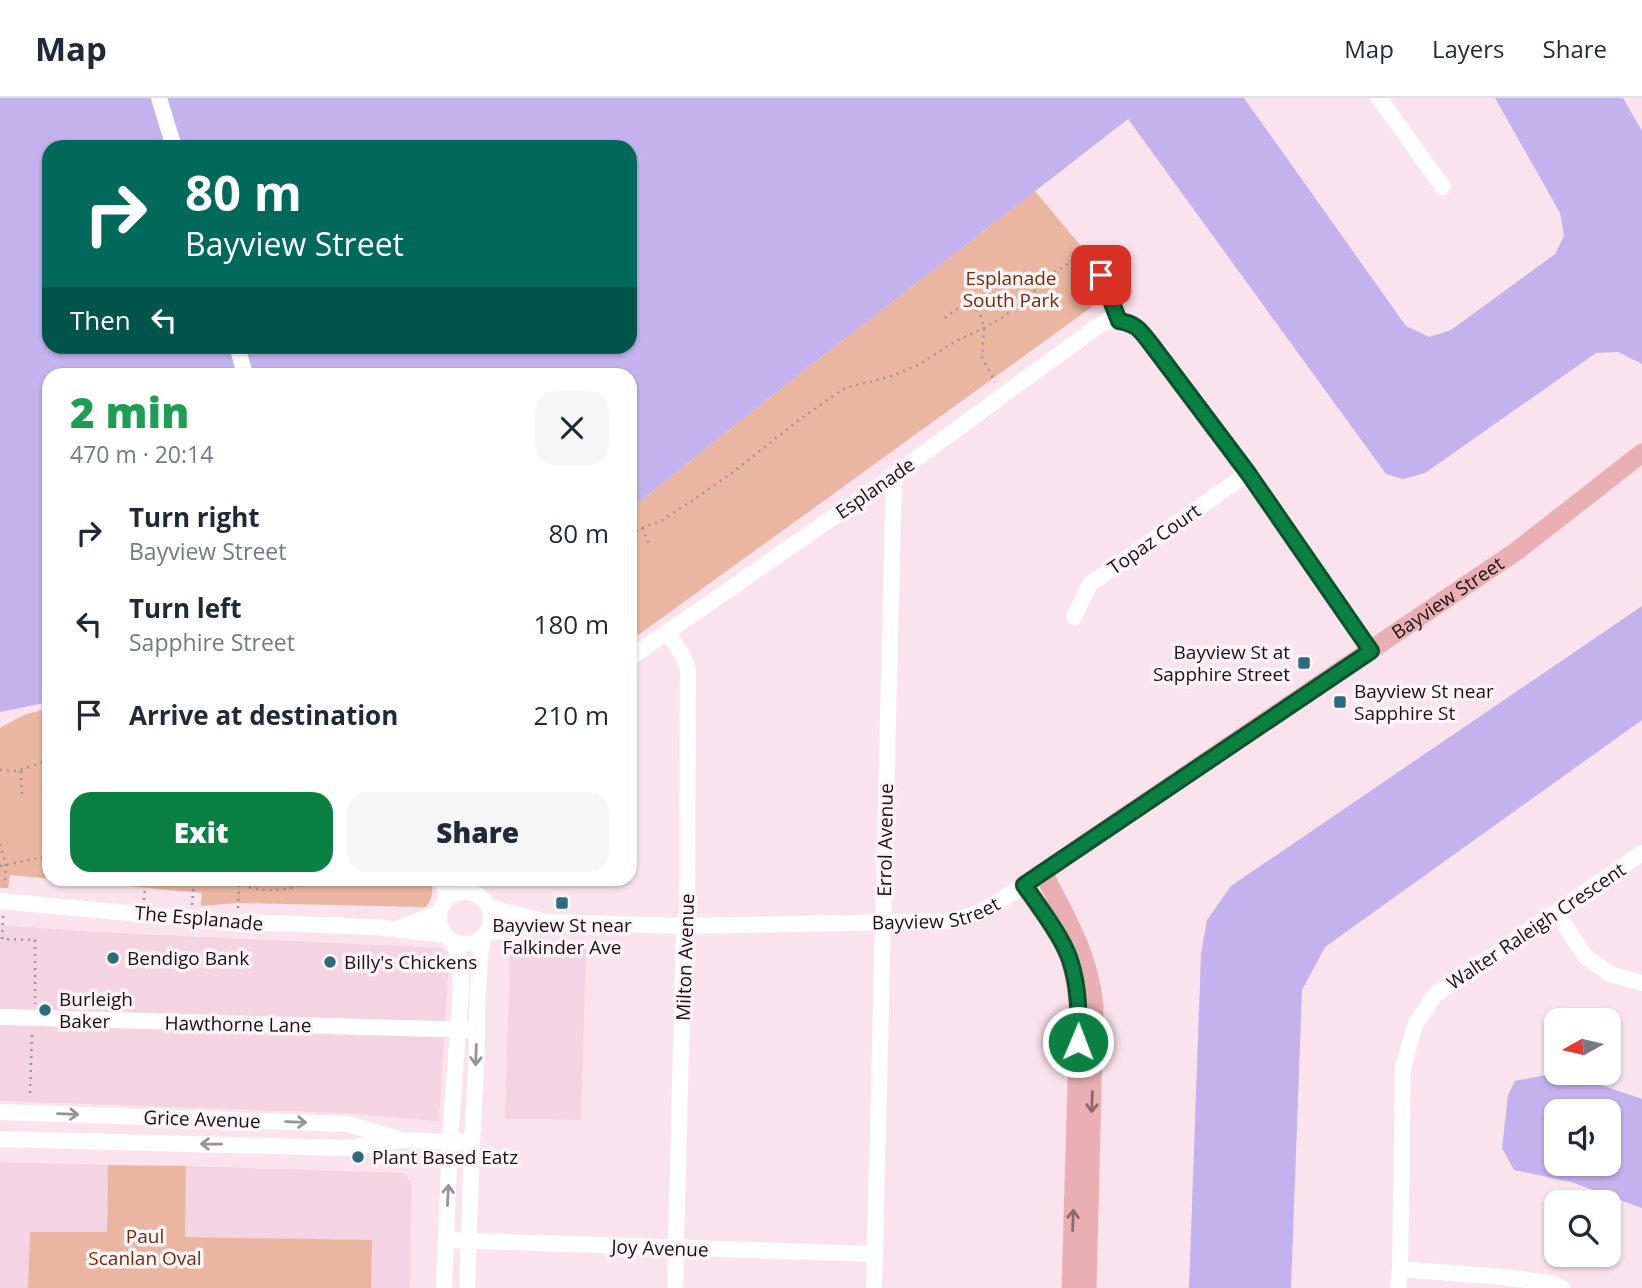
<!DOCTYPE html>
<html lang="en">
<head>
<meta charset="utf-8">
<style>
	body { margin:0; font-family:"Open Sans",sans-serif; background:#f6f6f7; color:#1f2937; height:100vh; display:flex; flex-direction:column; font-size:26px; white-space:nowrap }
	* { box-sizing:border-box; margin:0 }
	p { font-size:23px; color:#747a83 }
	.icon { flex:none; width:38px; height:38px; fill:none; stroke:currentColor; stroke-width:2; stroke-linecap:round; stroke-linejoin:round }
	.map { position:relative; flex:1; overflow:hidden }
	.panel { position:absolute; left:42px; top:270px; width:595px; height:518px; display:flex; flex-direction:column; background:#fff; border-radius:21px; box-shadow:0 2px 5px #0004 }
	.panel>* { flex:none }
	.top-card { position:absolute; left:42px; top:42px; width:595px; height:214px; border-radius:21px; box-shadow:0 2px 5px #0004; background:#00695c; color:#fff; overflow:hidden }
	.needle { width:46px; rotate:262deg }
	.buttons { position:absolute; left:1544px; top:910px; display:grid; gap:14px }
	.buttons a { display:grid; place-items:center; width:77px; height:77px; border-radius:14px; background:#fff; box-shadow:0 2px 5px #0004; font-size:35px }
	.pin { position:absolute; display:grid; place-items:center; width:60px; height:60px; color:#fff; margin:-30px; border-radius:14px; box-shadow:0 4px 10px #0006 }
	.me { position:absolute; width:77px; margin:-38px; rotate:1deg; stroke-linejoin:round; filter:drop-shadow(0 0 5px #0008) }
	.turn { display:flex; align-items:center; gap:24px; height:147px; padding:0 28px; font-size:32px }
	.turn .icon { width:91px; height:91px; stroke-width:2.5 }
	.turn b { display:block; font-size:49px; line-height:60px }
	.then { display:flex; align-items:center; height:66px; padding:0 28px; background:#0003; gap:14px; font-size:26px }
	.round { display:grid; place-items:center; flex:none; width:74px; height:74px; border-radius:21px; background:#f6f6f7 }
	.head { display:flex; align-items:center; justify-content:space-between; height:119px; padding:0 28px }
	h1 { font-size:42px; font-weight:800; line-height:52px; color:#1e9e55 }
	.action { display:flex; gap:14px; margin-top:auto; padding:14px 28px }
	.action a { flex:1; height:80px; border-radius:21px; background:#0b8043; color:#fff; font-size:28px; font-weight:800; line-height:80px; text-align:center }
	.action a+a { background:#f6f6f7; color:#1f2937 }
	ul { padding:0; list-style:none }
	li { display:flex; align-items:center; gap:21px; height:91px; padding:0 28px }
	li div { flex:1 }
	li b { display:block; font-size:26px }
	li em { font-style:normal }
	header { display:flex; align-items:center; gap:42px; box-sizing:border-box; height:98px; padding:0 35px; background:#fff; border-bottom:2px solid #e0e1e3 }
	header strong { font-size:33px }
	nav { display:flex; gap:38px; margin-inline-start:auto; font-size:24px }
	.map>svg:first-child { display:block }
</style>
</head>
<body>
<header>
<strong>Map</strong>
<nav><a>Map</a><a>Layers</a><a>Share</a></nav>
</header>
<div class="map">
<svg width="1642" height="1190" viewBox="0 0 1642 1190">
	<rect width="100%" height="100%" fill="#fbe3ed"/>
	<g fill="#f4d4e2">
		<polygon points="0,827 95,834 442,850 449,862 439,1023 339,1015 0,1003"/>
		<polygon points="510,848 586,851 581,1022 505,1021"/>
		<polygon points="1,1064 108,1067 107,1134 30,1134 28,1190 0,1190 0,1066"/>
		<polygon points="186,1068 403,1075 412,1085 410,1190 371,1190 371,1142 184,1139"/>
	</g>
	<g fill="#eab6a1">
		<polygon points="1035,93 1090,159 1084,180 1093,208 630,543 630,411 798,277"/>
		<path d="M49,610V780L430,781C434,792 433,799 426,809L237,805L201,808L202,795L10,777L8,790H0V630L24,617Z"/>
		<polygon points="108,1067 186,1068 185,1139 372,1142 371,1190 28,1190 30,1134 107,1134"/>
	</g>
	<g fill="#c3b2ed" fill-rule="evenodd">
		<path d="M0,0H1244L1406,228L1429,239L1451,232L1555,156L1564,138L1560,115L1495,0H1623L1642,33V266L1618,254L1596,255L1425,375L1403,381L1386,376L1128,21L798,277L630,411V276H49V604L0,614ZM49,49H630V248H49Z"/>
		<polygon points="1642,508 1642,622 1325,849 1302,892 1291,1190 1189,1190 1201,856 1207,822 1231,788"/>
		<path d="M1556,975H1565L1642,1001V1110L1571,1084L1514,1072L1502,1050L1508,997L1515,983ZM1556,1013H1608V1066H1556Z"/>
	</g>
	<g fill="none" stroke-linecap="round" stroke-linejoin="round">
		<g stroke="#a29097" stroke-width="2.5" stroke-dasharray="2 5" stroke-linecap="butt">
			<polyline points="945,220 958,210 964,209 975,211 980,216 984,230 982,259 995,284"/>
			<polyline points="642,430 650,449"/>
			<polyline points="630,437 641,430 661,423 699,398 732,375 800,321 845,290 892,278 920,266 954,244 984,230 1003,219 1029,199 1048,178 1086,155 1093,165"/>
			<polyline points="0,672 17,673 49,662"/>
			<polyline points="21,673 22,698"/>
			<polyline points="0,746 6,767 5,788"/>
			<polyline points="0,768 49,758"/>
			<path d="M230,780C254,797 291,795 316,780"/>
			<polyline points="466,782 470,780"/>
			<polyline points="144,802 146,780"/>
			<polyline points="192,807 194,780"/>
			<polyline points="238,810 239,787"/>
			<polyline points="3,818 2,841 35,842 35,906"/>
			<polyline points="30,995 32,936"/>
		</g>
		<g stroke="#fff" stroke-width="16">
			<polyline points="159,0 174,49"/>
			<polyline points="1379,0 1443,89"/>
			<path d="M1101,177L1119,223C1137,226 1140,232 1151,246L1248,375L1371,553"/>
			<polyline points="237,248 245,276"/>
			<polyline points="1074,519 1090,486 1248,375"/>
			<polyline points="667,534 682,556 688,571 687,814 684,828 675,1190"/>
			<polyline points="630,560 894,377 1095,230 1108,223 1119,223"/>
			<polyline points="443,780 446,802"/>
			<circle cx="465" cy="820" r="26"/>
			<polyline points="0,803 214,823 376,829 445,837"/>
			<polyline points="489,808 499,812 541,823"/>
			<polyline points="1556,814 1585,858 1610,876 1642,885"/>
			<polyline points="401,829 439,815"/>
			<path id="s1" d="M488,835L547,824L684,828L946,823C978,819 997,805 1024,787"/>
			<polyline points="0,919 476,932"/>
			<polyline points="0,1014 348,1026 396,1040"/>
			<polyline points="0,1041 347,1050 401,1042 472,1044"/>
			<polyline points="446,1142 875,1156"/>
			<polyline points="1400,1171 1503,1179 1550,1185 1562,1190"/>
			<polyline points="444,1190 450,1042 461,889 460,865 454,845"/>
			<polyline points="467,1190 472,1044 477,952 477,910 480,859 483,840"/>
			<polyline points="874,1190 894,377"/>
			<polyline points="1398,1190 1400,1171 1403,970 1415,927 1435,897 1642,755"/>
		</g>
		<g stroke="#e9afb3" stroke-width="19">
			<path d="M1043,775C1067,821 1088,855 1094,907L1087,1190"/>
			<path id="s2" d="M1071,1190L1079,917C1078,898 1076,880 1070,862C1063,840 1038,807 1024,787L1518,452L1642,355"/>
		</g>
	</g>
	<defs><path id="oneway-shaft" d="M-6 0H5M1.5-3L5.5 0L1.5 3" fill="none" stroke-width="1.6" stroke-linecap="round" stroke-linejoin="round" transform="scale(1.75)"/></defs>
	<g stroke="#989495">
		<use href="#oneway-shaft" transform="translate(476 957) rotate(92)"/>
		<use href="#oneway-shaft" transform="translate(68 1016) rotate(2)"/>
		<use href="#oneway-shaft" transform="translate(296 1024) rotate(2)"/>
		<use href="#oneway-shaft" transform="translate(211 1046) rotate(-179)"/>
		<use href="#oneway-shaft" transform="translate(448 1097) rotate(-87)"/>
	</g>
	<g stroke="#8b686b">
		<use href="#oneway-shaft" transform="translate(1092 1004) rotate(92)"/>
		<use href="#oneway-shaft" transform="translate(1073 1122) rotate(-88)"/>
	</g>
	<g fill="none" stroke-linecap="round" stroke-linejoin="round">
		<g stroke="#07532c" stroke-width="18">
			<path id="route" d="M1078,944C1079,916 1079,889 1070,862C1063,840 1038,807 1024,787L1371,553L1248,375L1151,246C1140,232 1137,226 1119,223L1101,177"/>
		</g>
		<use href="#route" stroke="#0b8043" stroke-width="12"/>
	</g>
	<g fill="#2a6c7e" stroke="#fff5f9" stroke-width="2.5">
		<rect x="1297" y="558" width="14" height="14" rx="3.5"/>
		<rect x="1333" y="597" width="14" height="14" rx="3.5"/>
		<rect x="555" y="798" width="14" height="14" rx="3.5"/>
		<circle cx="113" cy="860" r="7"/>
		<circle cx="330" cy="864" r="7"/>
		<circle cx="45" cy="912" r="7"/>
		<circle cx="358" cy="1059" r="7"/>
	</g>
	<g text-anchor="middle" stroke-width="7" stroke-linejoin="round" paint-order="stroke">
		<g font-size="19" fill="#762b04" stroke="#fff5f9">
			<text x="1011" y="187">Esplanade<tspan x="1011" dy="22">South Park</tspan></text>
			<text x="145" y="1145">Paul<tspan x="145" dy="22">Scanlan Oval</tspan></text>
		</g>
		<g font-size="19" fill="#191114" stroke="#fff5f9">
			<text transform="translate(875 390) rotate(-35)" y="7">Esplanade</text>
			<text transform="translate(1154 441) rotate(-35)" y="7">Topaz Court</text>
			<text dy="7" stroke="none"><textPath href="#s2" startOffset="929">Bayview Street</textPath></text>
			<text transform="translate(885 742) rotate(-89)" y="7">Errol Avenue</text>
			<text dy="7" stroke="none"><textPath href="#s1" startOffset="450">Bayview Street</textPath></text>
			<text transform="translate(199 820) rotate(5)" y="7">The Esplanade</text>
			<text transform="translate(1536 828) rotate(-34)" y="7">Walter Raleigh Crescent</text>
			<text transform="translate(685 859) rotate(-88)" y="7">Milton Avenue</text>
			<text transform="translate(238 926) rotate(1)" y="7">Hawthorne Lane</text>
			<text transform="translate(202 1021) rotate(2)" y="7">Grice Avenue</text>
			<text transform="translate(660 1150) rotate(2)" y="7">Joy Avenue</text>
		</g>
		<g font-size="19" fill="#191114" stroke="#fff5f9" text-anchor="start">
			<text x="1290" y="561" text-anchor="end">Bayview St at<tspan x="1290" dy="22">Sapphire Street</tspan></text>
			<text x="1354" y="600">Bayview St near<tspan x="1354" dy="22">Sapphire St</tspan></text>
			<text x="562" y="834" text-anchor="middle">Bayview St near<tspan x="562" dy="22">Falkinder Ave</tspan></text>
			<text x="127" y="867">Bendigo Bank</text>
			<text x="344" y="871">Billy's Chickens</text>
			<text x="59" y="908">Burleigh<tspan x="59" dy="22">Baker</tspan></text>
			<text x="372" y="1066">Plant Based Eatz</text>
		</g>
	</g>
</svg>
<div class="buttons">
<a><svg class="needle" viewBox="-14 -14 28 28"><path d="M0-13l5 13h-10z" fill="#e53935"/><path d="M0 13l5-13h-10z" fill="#747a83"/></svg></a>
<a><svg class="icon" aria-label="sound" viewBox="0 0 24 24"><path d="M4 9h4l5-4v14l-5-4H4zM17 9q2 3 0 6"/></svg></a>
<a><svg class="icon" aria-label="search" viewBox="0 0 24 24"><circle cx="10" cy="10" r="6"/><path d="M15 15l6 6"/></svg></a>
</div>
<div class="pin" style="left:1101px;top:177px;background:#d93025"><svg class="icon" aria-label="arrive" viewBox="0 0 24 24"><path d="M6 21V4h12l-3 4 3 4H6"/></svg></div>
<svg class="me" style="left:1078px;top:944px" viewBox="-20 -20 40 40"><circle r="17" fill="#0b8043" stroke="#fff" stroke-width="3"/><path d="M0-11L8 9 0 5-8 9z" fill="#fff"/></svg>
<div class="top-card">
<div class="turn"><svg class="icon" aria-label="right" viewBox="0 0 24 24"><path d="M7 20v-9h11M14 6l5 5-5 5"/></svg><div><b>80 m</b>Bayview Street</div></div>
<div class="then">Then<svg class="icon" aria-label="left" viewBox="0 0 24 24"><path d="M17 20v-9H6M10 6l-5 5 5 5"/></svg></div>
</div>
<section class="panel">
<div class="head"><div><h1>2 min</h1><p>470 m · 20:14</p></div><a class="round"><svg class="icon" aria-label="close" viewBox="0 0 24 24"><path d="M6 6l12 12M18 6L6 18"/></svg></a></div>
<ul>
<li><svg class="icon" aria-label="right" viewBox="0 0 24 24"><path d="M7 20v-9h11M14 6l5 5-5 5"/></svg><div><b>Turn right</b><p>Bayview Street</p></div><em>80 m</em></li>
<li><svg class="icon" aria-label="left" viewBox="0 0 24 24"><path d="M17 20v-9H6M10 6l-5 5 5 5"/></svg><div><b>Turn left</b><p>Sapphire Street</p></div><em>180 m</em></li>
<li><svg class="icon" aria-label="arrive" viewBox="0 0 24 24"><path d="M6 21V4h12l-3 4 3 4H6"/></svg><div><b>Arrive at destination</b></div><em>210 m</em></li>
</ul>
<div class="action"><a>Exit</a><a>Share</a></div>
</section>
</div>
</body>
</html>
